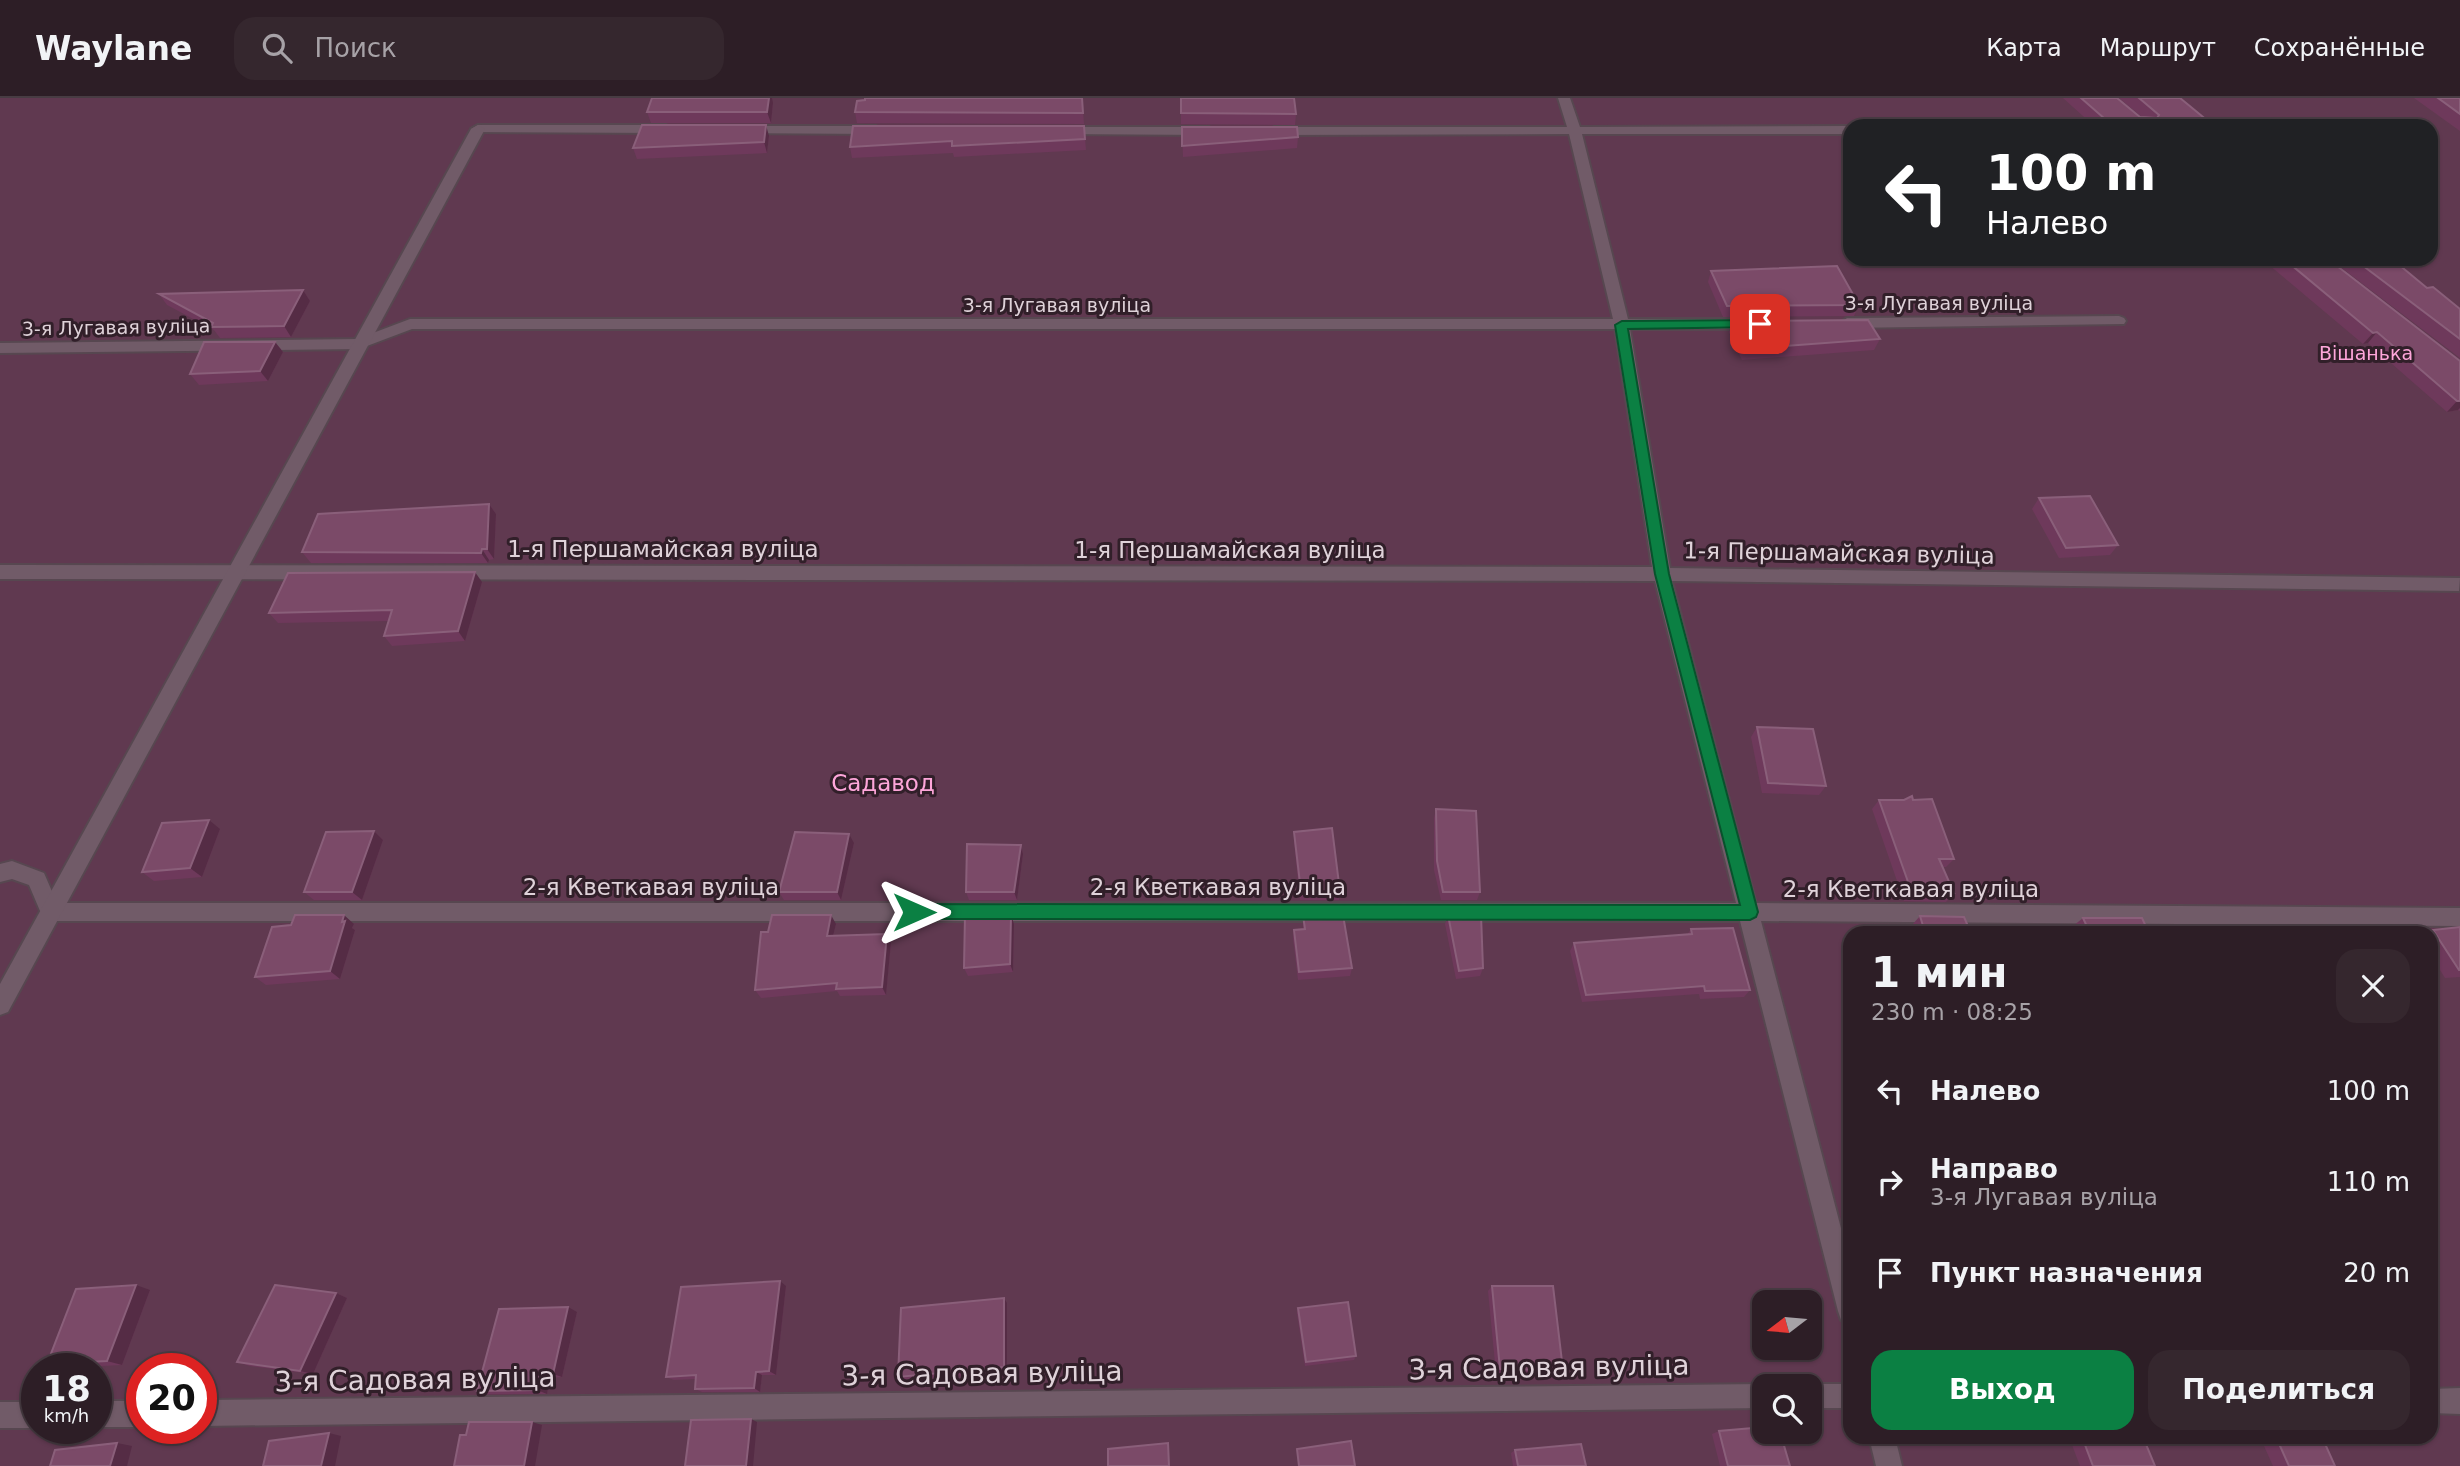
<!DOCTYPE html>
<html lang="ru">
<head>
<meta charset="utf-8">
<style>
	body { margin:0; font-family:"DejaVu Sans",sans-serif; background:#35272e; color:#f1f3f6; height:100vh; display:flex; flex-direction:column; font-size:26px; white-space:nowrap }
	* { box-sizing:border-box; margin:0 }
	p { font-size:23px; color:#a7a2a7 }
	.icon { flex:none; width:38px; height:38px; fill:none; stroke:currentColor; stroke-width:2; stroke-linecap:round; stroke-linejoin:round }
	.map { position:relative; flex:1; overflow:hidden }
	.panel { position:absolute; left:1843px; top:828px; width:595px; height:518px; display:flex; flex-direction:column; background:#2d1e26; border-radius:21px; box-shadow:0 2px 5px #0004,0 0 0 2px #483c43 }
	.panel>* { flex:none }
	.guide { position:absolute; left:1843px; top:21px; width:595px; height:147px; border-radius:21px; box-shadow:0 2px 5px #0004,0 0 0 2px #483c43; background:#202124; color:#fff; overflow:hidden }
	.needle { width:46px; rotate:254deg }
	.buttons { position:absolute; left:1752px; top:1192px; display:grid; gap:14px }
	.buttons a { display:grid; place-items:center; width:70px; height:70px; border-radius:14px; background:#2d1e26; box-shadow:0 2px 5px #0004,0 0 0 2px #483c43; font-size:35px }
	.speed { position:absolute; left:21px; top:1255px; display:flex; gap:14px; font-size:35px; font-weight:700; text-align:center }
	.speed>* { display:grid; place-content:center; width:91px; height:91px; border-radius:50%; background:#2d1e26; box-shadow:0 2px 5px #0004,0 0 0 2px #483c43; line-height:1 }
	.speed small { font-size:18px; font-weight:400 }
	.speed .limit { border:10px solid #d22; background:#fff; color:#111 }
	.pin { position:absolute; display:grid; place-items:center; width:60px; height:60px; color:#fff; margin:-30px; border-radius:14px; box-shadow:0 4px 10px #0006 }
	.me { position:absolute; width:77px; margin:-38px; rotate:90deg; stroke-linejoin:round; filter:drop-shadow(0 0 5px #0008) }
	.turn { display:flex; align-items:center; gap:24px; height:147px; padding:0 28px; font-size:32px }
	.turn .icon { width:91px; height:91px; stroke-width:2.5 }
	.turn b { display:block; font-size:49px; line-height:60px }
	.round { display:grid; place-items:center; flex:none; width:74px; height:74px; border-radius:21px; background:#35272e }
	.overview { display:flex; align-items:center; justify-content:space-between; height:119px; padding:0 28px }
	h1 { font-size:42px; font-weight:700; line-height:52px }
	.action { display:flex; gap:14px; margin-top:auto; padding:14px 28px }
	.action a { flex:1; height:80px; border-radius:21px; background:#0b8043; color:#fff; font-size:28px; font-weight:700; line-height:80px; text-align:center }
	.action a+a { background:#35272e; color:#f1f3f6 }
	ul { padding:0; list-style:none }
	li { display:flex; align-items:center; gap:21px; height:91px; padding:0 28px }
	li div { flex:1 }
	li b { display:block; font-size:26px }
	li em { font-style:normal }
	header { display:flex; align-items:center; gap:42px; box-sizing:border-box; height:98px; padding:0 35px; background:#2d1e26; border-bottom:2px solid #483c43 }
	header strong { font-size:33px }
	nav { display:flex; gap:38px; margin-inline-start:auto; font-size:24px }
	.search { width:490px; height:63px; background:#35272e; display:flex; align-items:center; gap:18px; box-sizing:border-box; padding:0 24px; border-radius:21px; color:#a7a2a7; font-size:26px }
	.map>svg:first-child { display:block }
</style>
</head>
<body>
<header>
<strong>Waylane</strong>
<div class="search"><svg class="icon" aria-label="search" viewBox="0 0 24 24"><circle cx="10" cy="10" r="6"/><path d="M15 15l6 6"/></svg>Поиск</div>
<nav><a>Карта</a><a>Маршрут</a><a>Сохранённые</a></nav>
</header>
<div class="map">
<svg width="2460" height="1368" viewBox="0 0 2460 1368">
	<rect width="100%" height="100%" fill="#3c2833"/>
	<path fill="#603950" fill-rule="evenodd" d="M0,0H2460V1368H0ZM1850,28H2431V161H1850ZM1850,835H2431V1339H1850ZM1764,1204H1810V1250H1764ZM37,1270H96V1330H37ZM142,1270H201V1330H142ZM1764,1288H1810V1334H1764Z"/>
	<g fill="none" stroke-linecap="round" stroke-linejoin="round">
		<g stroke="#574750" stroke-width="4">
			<g id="service">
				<polygon points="1558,0 1570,0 1580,29 1850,28 1850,36 1582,36 1628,221 1757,221 1764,226 1757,231 1630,231 1670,470 2460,480 2459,493 1672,483 1756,805 2460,810 2460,828 1761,823 1850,1165 1850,1225 1841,1222 1838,1213 1740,823 50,823 43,820 29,787 12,781 0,784 0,766 12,763 44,775 57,805 1736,805 1655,483 0,481 0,467 1652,469 1615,231 412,231 359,251 0,255 0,245 357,241 410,221 1613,221 1569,36 1274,37 1267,33 1274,29 1567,29"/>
				<polygon points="478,27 666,27 673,31 666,35 473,34 471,31"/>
				<polygon points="742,28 876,28 883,32 876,36 737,35 735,32"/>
				<polygon points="1060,29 1209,29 1216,33 1209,37 1055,36 1053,33"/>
				<polygon points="2119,218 2124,220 2126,223 2124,226 1847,230 1840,225 1847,220"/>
				<polygon points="1764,1286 1770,1288 1764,1288 1764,1310 201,1328 201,1302"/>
				<polygon points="1810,1286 1850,1286 1850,1310 1810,1310 1810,1288 1804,1288"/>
				<polygon points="2460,1290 2460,1316 2431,1315 2431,1291"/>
				<rect x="96" y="1303" width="46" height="26"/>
				<rect x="0" y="1304" width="37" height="26"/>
				<polygon points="1869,1339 1895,1339 1902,1368 1876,1368"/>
			</g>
		</g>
		<g stroke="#574750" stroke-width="4">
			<polygon id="minor" points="478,27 485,31 8,914 0,917 0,886 471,31"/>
		</g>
		<use href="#service" fill="#715b68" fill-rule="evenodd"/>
		<use href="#minor" fill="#715b68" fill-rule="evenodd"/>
	</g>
	<g fill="#6e395b">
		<polygon points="1082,0 1084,26 857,25 855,14"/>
		<polygon points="1181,0 1296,16 1295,27 1181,26"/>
		<polygon points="2063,0 2117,0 2140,19 2142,19 2119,0 2180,0 2214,28 2094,28"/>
		<polygon points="2414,0 2460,0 2460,33"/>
		<polygon points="773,5 771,25 651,25 647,14"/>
		<polygon points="1084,28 1086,52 954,59 953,55 852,60 850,49"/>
		<polygon points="1182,29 1298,39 1297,50 1183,59"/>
		<polygon points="769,38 767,55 637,61 633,50"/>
		<polygon points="2262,161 2328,161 2460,263 2460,313 2458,312 2447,314 2368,245 2363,246"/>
		<polygon points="2330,161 2392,161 2427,190 2460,211 2460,260"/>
		<polygon points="1711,173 1859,207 1854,218 1723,219 1708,184"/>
		<polygon points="303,192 310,203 291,239 220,240 214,232 167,207 159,196"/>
		<polygon points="1734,223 1880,241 1874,252 1742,262 1729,234"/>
		<polygon points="275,244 283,254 268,283 199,287 190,276"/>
		<polygon points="2039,400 2118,447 2110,457 2059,460 2032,411"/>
		<polygon points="489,406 496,416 494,461 489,462 488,465 311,465 302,454"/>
		<polygon points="482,484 465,543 392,548 384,538 389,523 278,525 269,515"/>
		<polygon points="1757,629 1826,688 1819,697 1762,695 1751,639"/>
		<polygon points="1879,702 1913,702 1954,761 1946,769 1943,769 1954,795 1946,804 1904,803 1872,711"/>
		<polygon points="1436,711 1480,794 1477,802 1441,802 1434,772 1434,720"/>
		<polygon points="220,731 202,779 154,783 142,774"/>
		<polygon points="374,733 383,742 362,802 314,802 304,794"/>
		<polygon points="1294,734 1340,794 1339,802 1300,802 1294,743"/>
		<polygon points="854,745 841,802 784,802 779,794"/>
		<polygon points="1021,747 1023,756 1017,802 969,802 966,794"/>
		<polygon points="1011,817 1014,826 1013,874 968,878 964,870"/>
		<polygon points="1303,817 1352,870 1350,878 1298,882 1293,840 1294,832 1303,831"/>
		<polygon points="1448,817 1483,870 1480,878 1456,881 1445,826"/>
		<polygon points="1920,818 1971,835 1915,835 1912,827"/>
		<polygon points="2083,820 2149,835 2077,835 2073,828"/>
		<polygon points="354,826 352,830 355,832 340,881 266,887 255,879 291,827"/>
		<polygon points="836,826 833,838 891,844 886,897 840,898 837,893 761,900 755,892"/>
		<polygon points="2460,829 2460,879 2445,880 2431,857 2431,835 2428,835 2433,832"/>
		<polygon points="1691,831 1750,892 1744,899 1700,901 1699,896 1582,904 1570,853 1574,845 1687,837"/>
		<polygon points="786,1188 776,1277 762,1277 760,1294 702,1294 695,1291 696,1281 674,1282 666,1279"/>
		<polygon points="1492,1188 1563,1272 1559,1276 1496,1275 1488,1193"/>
		<polygon points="150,1192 122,1267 63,1270 47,1266"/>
		<polygon points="336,1195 347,1200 313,1276 250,1268 237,1264"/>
		<polygon points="1007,1205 1007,1273 903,1283 898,1279"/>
		<polygon points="1298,1210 1356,1258 1354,1262 1305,1268 1297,1215"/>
		<polygon points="577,1214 562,1279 550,1280 547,1296 488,1296 477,1293"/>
		<polygon points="1719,1333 1790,1368 1720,1368 1712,1336"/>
		<polygon points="2069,1339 2143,1339 2155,1368 2080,1368"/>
		<polygon points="2260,1339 2322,1339 2335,1368 2273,1368"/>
		<polygon points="1515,1352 1586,1368 1513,1368 1511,1355"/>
	</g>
	<g fill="#552c45">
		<polygon points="769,0 772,0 773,5 771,25 767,14"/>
		<polygon points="766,27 769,38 767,55 764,44"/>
		<polygon points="303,192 310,203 291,239 284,228"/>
		<polygon points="2377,234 2368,245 2363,246 2373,235"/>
		<polygon points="275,244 283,254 268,283 260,273"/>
		<polygon points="2457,303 2460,303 2460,310 2458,312 2447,314"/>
		<polygon points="489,406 496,416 494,461 487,451"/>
		<polygon points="482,451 489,462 488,465 481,455"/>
		<polygon points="475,474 482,484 465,543 458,533"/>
		<polygon points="209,722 220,731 202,779 190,770"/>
		<polygon points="374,733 383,742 362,802 352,794"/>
		<polygon points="849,736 854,745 841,802 837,794"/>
		<polygon points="1021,747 1023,756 1017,802 1014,794"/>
		<polygon points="344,817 354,826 352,830 355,832 340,881 330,873"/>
		<polygon points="831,817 836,826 831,846 827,838"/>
		<polygon points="1011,817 1014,826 1013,874 1010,866"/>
		<polygon points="887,836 891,844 886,897 882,889"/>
		<polygon points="780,1183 786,1188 776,1277 769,1273"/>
		<polygon points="136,1187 150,1192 122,1267 107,1263"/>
		<polygon points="336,1195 347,1200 313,1276 300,1273"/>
		<polygon points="1004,1200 1007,1205 1007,1273 1004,1269"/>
		<polygon points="568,1209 577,1214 562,1279 553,1276"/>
		<polygon points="756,1274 762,1277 760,1294 754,1290"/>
		<polygon points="540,1276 550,1280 547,1296 537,1292"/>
		<polygon points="751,1321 757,1324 753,1368 746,1368"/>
		<polygon points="532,1324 542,1327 535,1368 524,1368"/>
		<polygon points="329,1335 341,1338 335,1368 321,1368"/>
		<polygon points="117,1345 132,1348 127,1368 110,1368"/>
	</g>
	<g fill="#7b4a68" stroke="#8a5f7a" stroke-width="2">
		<polygon points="652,0 769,0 767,14 647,14"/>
		<polygon points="865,0 1082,0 1083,15 855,14 857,3 865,2"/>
		<polygon points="1181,0 1294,0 1296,16 1181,15"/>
		<polygon points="2081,0 2117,0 2140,19 2157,20 2159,17 2139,0 2180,0 2214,28 2113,28"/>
		<polygon points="2438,0 2460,0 2460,16"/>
		<polygon points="642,27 766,27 764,44 633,50"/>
		<polygon points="853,28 1084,28 1085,41 952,48 952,43 850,49"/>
		<polygon points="1182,29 1297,29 1298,39 1182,48"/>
		<polygon points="2284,161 2328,161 2460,263 2460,303 2457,303 2377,234 2373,235"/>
		<polygon points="2354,161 2392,161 2427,190 2433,189 2460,211 2460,241"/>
		<polygon points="1837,168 1859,207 1727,208 1711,173"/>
		<polygon points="303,192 284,228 211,229 213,225 159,196"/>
		<polygon points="1868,222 1880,241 1746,251 1734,223"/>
		<polygon points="204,244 275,244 260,273 190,276"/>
		<polygon points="2090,398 2118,447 2066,450 2039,400"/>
		<polygon points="489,406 487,451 482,451 481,455 302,454 318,416"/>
		<polygon points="475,474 458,533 384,538 392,512 269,515 288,475"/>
		<polygon points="1757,629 1813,631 1826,688 1768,685"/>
		<polygon points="1912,698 1913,702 1932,701 1954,761 1939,761 1954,795 1912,795 1879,702 1904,702"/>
		<polygon points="1436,711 1476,713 1480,794 1443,794 1437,763"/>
		<polygon points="209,722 190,770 142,774 162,725"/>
		<polygon points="1332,730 1340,794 1301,794 1294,734"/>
		<polygon points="374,733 352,794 304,794 326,734"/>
		<polygon points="795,734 849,736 837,794 779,794"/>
		<polygon points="967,746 1021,747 1014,794 966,794"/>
		<polygon points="295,817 344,817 342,824 345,823 330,873 255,879 272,829 291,827"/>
		<polygon points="772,817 831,817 827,838 887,836 882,889 836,891 837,885 755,892 761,834 768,834"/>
		<polygon points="965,817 1011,817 1010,866 964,870"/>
		<polygon points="1303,817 1343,817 1352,870 1299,874 1294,832 1305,831"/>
		<polygon points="1448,817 1481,817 1483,870 1459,873"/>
		<polygon points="1920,818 1964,819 1971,835 1921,835 1920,831 1924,831"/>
		<polygon points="2083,820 2142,820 2149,835 2090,835"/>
		<polygon points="2460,829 2460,872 2459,872 2433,832"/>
		<polygon points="1733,830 1750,892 1705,893 1704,888 1586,897 1574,845 1692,836 1691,831"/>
		<polygon points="780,1183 769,1273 756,1274 754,1290 695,1291 696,1277 666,1279 681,1189"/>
		<polygon points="136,1187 107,1263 47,1266 76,1191"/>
		<polygon points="275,1187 336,1195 300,1273 237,1264"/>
		<polygon points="1492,1188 1553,1188 1563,1272 1500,1271"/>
		<polygon points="1004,1200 1004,1269 898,1279 901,1210"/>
		<polygon points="1348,1204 1356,1258 1306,1264 1298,1210"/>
		<polygon points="568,1209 553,1276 540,1276 537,1292 477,1293 499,1211"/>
		<polygon points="751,1321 746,1368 685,1368 691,1322"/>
		<polygon points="469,1324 532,1324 524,1368 454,1368 460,1337 466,1337"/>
		<polygon points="1764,1329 1764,1334 1780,1334 1790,1368 1728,1368 1719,1333"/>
		<polygon points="329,1335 321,1368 263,1368 269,1343"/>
		<polygon points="2082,1339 2143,1339 2155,1368 2093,1368"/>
		<polygon points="2276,1339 2322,1339 2335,1368 2289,1368"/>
		<polygon points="1351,1343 1355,1368 1299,1368 1297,1351"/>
		<polygon points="117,1345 110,1368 50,1368 55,1352"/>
		<polygon points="1168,1345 1169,1368 1108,1368 1108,1351"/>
		<polygon points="1581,1346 1586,1368 1518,1368 1515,1352"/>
	</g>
	<polygon fill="#0b8043" stroke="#07532c" stroke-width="2" points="1760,222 1766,226 1764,229 1628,231 1669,476 1758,814 1756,819 1750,822 914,821 908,819 906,814 908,809 914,806 1740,807 1655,476 1615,227 1622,223"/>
	<g text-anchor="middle" stroke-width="6" stroke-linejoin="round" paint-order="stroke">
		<g font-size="19" fill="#dfd2d9" stroke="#311f29">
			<text x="1939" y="212">3-я Лугавая вуліца</text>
			<text x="1057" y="214">3-я Лугавая вуліца</text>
			<text transform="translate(116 229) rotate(-1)" y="7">3-я Лугавая вуліца</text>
		</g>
		<g font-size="19" fill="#fea6da" stroke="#311f29">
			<text x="2366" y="262">Вішанька</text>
		</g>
		<g font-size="23" fill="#dfd2d9" stroke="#311f29">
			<text x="663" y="459">1-я Першамайская вуліца</text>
			<text x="1230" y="460">1-я Першамайская вуліца</text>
			<text transform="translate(1839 455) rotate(1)" y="8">1-я Першамайская вуліца</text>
			<text x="651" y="797">2-я Кветкавая вуліца</text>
			<text x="1218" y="797">2-я Кветкавая вуліца</text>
			<text x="1911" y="799">2-я Кветкавая вуліца</text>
		</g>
		<g font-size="23" fill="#fea6da" stroke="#311f29">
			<text x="883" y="693">Садавод</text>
		</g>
		<g font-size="28" fill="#dfd2d9" stroke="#311f29">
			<text transform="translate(1549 1269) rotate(-1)" y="10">3-я Садовая вуліца</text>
			<text transform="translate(982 1275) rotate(-1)" y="10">3-я Садовая вуліца</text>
			<text transform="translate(415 1281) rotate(-1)" y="10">3-я Садовая вуліца</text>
		</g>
	</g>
</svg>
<div class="buttons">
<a><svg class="needle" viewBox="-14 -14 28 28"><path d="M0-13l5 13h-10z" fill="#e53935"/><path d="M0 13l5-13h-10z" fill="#a7a2a7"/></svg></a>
<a><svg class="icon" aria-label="search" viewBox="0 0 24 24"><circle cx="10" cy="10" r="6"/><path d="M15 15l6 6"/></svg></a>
</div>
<div class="speed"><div>18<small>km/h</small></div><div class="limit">20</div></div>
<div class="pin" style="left:1760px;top:226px;background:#d93025"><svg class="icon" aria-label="arrive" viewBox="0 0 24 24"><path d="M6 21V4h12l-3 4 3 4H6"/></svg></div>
<svg class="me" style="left:914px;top:814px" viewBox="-20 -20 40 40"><path d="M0-17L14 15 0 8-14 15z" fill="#0b8043" stroke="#fff" stroke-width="4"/></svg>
<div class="guide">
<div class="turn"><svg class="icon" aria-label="left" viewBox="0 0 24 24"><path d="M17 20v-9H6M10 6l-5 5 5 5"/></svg><div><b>100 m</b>Налево</div></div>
</div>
<section class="panel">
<div class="overview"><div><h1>1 мин</h1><p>230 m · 08:25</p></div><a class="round"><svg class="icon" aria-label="close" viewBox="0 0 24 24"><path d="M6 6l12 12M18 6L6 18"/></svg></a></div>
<ul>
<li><svg class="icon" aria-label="left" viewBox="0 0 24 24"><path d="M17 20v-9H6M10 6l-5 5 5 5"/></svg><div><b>Налево</b></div><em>100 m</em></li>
<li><svg class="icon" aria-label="right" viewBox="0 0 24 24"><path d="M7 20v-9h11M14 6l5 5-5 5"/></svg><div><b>Направо</b><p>3-я Лугавая вуліца</p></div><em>110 m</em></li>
<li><svg class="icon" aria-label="arrive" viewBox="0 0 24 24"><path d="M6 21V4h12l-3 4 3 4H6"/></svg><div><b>Пункт назначения</b></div><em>20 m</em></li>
</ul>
<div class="action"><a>Выход</a><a>Поделиться</a></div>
</section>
</div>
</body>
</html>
